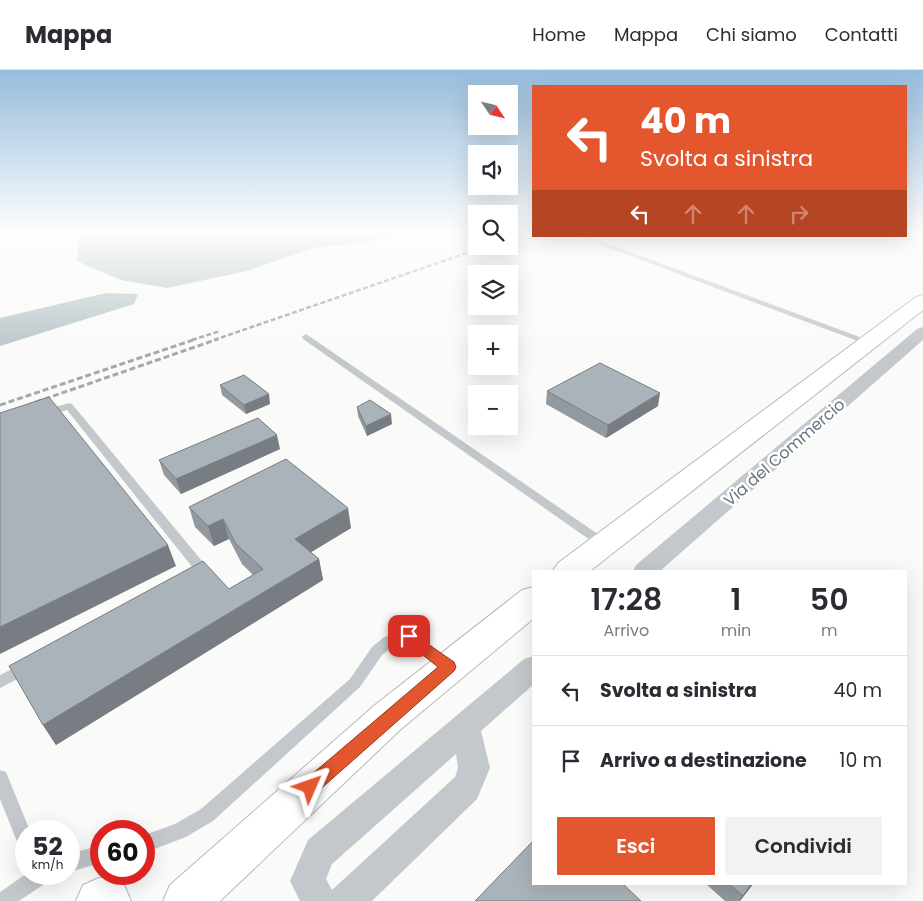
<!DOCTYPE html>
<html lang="it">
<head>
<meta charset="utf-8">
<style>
	body { margin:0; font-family:Poppins,sans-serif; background:#f2f2f3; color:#2b2b33; height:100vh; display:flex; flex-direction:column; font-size:19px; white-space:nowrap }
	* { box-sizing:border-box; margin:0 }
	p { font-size:16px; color:#7c7c81 }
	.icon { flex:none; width:28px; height:28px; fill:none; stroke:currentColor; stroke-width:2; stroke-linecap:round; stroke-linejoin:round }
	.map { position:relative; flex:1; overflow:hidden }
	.sheet { position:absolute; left:532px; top:500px; width:375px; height:315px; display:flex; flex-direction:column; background:#fff; border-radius:0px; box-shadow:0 5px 20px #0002 }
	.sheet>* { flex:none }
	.guide { position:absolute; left:532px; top:15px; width:375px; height:152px; border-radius:0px; box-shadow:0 5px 20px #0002; background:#e4572e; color:#fff; overflow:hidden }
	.needle { width:32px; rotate:125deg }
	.controls { position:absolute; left:468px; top:15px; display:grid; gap:10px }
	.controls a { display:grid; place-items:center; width:50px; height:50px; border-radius:0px; background:#fff; box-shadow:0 5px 20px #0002; font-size:25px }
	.speed { position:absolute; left:15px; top:750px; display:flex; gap:10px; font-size:25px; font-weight:700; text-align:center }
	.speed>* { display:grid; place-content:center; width:65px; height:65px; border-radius:50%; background:#fff; box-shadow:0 5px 20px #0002; line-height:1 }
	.speed small { font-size:12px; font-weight:400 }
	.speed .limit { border:8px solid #d22; background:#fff; color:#111 }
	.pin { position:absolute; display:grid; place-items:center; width:42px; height:42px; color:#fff; margin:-21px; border-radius:10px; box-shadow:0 2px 8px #0006 }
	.me { position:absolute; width:55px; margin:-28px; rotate:47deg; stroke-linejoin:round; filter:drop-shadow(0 0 4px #0008) }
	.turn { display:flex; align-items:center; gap:18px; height:105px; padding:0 25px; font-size:22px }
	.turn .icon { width:65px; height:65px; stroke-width:2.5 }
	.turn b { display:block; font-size:35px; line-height:42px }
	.lanes { display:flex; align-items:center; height:48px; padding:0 25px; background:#0003; justify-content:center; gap:25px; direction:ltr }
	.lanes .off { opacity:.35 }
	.eta { display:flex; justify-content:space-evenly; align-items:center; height:85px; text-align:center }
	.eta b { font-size:30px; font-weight:600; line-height:35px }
	.primary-button { display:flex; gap:10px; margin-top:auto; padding:10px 25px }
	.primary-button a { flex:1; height:58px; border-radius:0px; background:#e4572e; color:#fff; font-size:20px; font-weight:600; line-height:58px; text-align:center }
	.primary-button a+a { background:#f2f2f3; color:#2b2b33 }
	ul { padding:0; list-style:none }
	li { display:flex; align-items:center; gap:15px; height:70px; padding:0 25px; border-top:1px solid #e1e1e2 }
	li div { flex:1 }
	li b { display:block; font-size:19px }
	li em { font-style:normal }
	header { display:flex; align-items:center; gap:30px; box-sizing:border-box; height:70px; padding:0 25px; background:#fff; border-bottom:1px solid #e1e1e2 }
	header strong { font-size:24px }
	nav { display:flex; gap:28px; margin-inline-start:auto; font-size:18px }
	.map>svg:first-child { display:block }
</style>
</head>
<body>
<header>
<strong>Mappa</strong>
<nav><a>Home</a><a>Mappa</a><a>Chi siamo</a><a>Contatti</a></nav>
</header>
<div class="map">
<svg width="923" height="831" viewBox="0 0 923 831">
	<rect width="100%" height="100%" fill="#fafaf8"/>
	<g fill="#bbc7cb">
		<polygon points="88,162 401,162 374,171 314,178 247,201 167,218 121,210 77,191 80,166"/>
		<polygon points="106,223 138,224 134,234 0,276 0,248"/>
	</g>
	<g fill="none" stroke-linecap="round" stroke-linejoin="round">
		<g stroke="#b5babe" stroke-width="2">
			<g id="primary">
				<polygon points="923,225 923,240 590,501 553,501 558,493 916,227"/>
				<polygon points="534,517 534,548 401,659 220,831 163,831 170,815 375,635 522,520"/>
				<polygon points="99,808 108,808 124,815 131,831 76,831 83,815"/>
			</g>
		</g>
		<g fill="#c3c8cc" fill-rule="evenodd">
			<polygon points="577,166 587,166 873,272 869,275 866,274"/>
			<polygon points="306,264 608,471 610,474 608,477 600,477 303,269 302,267"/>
			<polygon points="69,333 72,334 211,502 212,505 211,508 201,508 67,340 46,346 41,343 42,341"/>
			<polygon points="409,560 414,562 452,592 454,596 452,600 447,602 442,600 407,572 393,576 382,585 360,617 213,751 186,767 144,783 144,765 175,754 201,739 350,609 372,577 384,567"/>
			<polygon points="26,592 31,594 33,598 31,602 0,618 0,605"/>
			<polygon points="0,700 6,702 30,761 26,761 26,782 20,779 0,729"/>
			<polygon points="101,775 101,793 69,802 69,784"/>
			<polygon points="26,804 51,804 49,811 19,831 0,831 0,822"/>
		</g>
		<g fill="#c3c8cc" fill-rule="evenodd">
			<polygon points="923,257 923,270 660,501 633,501 636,495 917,259"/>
			<path d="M534,586V614L481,661L490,698L477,729L372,831H300L290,811L308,770L524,589ZM456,684L458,698L455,707L332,820L326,809L332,794Z"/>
		</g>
		<use href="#primary" fill="#fff" fill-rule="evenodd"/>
		<g stroke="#a2aab0" stroke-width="2.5" stroke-dasharray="5 2.5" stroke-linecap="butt">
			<polyline points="509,169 529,162"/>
			<polyline points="192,270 220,261"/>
			<polyline points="214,270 487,176"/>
		</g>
		<g stroke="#a2aab0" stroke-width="3" stroke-dasharray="6 3" stroke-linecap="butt">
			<polyline points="36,332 218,269"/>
			<polyline points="0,335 196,269"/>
		</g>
	</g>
	<g fill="#929a9f">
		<polygon points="220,315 270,334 246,344 222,325"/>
		<polygon points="547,321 658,336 606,368 546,334"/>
		<polygon points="357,337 392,354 367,366 358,346"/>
		<polygon points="280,379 181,424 164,405 159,390"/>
		<polygon points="189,437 351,458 311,482 319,489 323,510 56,675 43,655 229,519 253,505 242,494 229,469 214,476 195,457"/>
		<polygon points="706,814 753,814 740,831 725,831"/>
	</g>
	<g fill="#777d82">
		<polygon points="660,323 658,336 606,368 608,355"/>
		<polygon points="269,324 270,334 246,344 244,335"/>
		<polygon points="391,344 392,354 367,366 366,356"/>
		<polygon points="277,365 280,379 181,424 176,409"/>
		<polygon points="348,438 351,458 300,489 295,469"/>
		<polygon points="223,449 229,469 214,476 208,456"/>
		<polygon points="168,475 176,496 0,584 0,557"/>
		<polygon points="319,489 323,510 56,675 43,655"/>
		<polygon points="751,814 753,814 740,831 739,831"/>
	</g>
	<g fill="#aab3b9" stroke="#777d82">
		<polygon points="600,293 660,323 608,355 547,321"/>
		<polygon points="244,305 269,324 244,335 220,315"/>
		<polygon points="49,327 168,475 0,557 0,343"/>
		<polygon points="370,330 391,344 366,356 357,337"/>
		<polygon points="258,348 277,365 176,409 159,390"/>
		<polygon points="286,389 348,438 295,469 319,489 43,655 9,596 203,491 229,519 263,499 236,474 223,449 208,456 189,437"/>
		<polygon points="534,770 534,814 623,814 641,831 475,831"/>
		<polygon points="729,814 751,814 743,826"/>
	</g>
	<linearGradient id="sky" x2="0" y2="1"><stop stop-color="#96bcdc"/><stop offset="0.58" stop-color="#fdfdfc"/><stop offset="1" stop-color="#fdfdfc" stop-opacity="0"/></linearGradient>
	<rect width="923" height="278" fill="url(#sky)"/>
	<polygon fill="#e4572e" stroke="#94391e" points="409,561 454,592 456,597 454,601 316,723 310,725 304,723 301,717 304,711 438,597 404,570 402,566 404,562"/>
	<g text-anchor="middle" stroke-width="5" stroke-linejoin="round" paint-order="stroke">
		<g font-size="16" fill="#657683" stroke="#fff">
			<text transform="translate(784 382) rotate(-41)" y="6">Via del Commercio</text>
		</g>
	</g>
</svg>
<div class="controls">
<a><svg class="needle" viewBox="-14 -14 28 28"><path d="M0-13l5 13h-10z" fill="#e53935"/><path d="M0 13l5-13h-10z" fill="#7c7c81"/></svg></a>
<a><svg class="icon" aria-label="sound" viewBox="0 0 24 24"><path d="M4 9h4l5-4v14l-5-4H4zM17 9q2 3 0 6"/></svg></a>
<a><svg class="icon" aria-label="search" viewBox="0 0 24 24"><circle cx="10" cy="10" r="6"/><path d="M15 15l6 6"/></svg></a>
<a><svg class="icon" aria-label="layers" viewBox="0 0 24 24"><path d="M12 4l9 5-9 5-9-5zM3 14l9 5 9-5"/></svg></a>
<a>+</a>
<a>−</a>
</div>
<div class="speed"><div>52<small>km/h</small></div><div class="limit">60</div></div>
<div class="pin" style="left:409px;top:566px;background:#d93025"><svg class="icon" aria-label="arrive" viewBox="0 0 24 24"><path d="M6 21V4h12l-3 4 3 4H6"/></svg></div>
<svg class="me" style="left:310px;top:717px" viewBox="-20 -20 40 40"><path d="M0-17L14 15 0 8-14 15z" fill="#e4572e" stroke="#fff" stroke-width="4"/></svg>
<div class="guide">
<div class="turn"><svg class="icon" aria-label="left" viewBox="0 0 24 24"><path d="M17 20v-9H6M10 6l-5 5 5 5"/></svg><div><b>40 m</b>Svolta a sinistra</div></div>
<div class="lanes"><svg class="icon" aria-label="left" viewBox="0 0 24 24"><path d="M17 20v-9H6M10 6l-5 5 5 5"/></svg><svg class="icon off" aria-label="ahead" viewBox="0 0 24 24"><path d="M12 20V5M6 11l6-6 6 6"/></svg><svg class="icon off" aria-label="ahead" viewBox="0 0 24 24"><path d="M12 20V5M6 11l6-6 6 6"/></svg><svg class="icon off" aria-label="right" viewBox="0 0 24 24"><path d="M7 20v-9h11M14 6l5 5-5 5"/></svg></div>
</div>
<section class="sheet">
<div class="eta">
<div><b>17:28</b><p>Arrivo</p></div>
<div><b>1</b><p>min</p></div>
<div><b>50</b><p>m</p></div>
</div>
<ul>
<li><svg class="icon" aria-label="left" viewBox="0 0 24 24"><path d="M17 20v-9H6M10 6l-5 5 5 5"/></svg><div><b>Svolta a sinistra</b></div><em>40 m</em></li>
<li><svg class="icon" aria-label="arrive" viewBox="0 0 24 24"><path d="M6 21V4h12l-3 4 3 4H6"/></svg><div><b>Arrivo a destinazione</b></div><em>10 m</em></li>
</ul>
<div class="primary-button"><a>Esci</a><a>Condividi</a></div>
</section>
</div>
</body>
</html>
